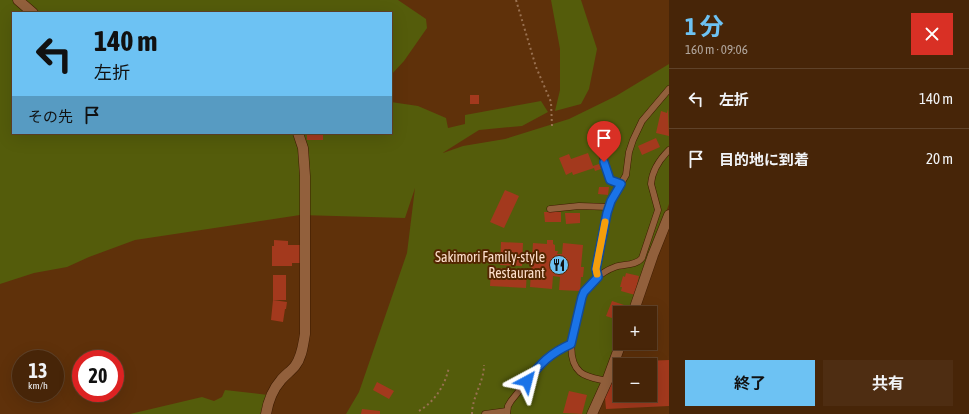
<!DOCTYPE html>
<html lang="ja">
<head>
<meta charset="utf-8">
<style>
	body { margin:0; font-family:"Asap Condensed","Noto Sans JP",sans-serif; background:#4e2d12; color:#f1f3f6; height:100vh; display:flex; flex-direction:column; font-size:15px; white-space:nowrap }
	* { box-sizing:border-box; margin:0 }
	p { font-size:13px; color:#b0a59c }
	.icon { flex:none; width:22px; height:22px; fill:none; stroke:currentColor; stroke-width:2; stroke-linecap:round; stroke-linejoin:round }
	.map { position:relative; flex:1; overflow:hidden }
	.drawer { display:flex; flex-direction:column; background:#472508; width:300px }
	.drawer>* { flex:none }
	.hud { position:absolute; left:12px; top:12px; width:380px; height:122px; border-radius:0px; box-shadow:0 4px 16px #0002,0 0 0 1px #5f4229; background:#6dc2f3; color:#111; overflow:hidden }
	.controls { position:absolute; left:613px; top:306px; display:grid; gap:8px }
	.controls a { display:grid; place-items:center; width:44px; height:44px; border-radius:0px; background:#472508; box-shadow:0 4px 16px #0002,0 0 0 1px #5f4229; font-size:20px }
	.speed { position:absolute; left:12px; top:350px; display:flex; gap:8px; font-size:20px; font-weight:700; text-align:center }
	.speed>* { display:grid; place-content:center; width:52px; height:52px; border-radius:50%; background:#472508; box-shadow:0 4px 16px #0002,0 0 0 1px #5f4229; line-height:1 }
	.speed small { font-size:10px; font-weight:400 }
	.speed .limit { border:6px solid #d22; background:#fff; color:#111 }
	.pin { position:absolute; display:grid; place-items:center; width:34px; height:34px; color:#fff; margin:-41px -17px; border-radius:50% 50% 50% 0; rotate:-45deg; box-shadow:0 0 4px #0007 }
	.pin .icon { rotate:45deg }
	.me { position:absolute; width:44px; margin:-22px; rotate:38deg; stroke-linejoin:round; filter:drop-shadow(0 0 3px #0008) }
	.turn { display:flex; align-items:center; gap:14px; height:84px; padding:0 16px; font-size:18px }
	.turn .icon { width:52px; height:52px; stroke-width:2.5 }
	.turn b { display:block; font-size:28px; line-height:34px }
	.then { display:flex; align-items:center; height:38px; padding:0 16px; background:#0003; gap:8px; font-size:15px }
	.round { display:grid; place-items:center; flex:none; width:42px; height:42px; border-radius:0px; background:#4e2d12 }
	.headline { display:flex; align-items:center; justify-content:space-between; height:68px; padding:0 16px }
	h1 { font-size:24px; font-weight:700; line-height:30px; color:#6dc2f3 }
	.cta { display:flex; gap:8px; margin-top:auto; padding:8px 16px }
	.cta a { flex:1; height:46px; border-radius:0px; background:#6dc2f3; color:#111; font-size:16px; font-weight:700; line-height:46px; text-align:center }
	.cta a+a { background:#4e2d12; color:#f1f3f6 }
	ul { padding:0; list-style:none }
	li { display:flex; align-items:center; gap:12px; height:60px; padding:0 16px; border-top:1px solid #5f4229 }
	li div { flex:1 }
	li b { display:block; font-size:15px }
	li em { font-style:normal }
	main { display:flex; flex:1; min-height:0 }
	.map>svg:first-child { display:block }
</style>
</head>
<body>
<main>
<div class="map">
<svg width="669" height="414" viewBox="0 0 669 414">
	<rect width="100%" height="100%" fill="#5f310a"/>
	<g fill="#545c0b">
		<polygon points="0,0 398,0 426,19 427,28 404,61 391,75 391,13 13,13 13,133 391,133 391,102 418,106 446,118 448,128 465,124 465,115 541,101 548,112 522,126 479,130 444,152 443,153 463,146 505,139 569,119 616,96 669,64 669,204 629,313 620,313 620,339 588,414 346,414 359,392 407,253 415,188 405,218 300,215 135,240 89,257 67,267 34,273 0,284"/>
		<polygon points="551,0 581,0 597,49 589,89 581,104 555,111 560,90 560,49"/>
		<polygon points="225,390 268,395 263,414 130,414 202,397 214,401 222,397"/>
	</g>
	<g fill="#a3391d" fill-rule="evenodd">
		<rect x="470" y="95" width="9" height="9"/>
		<polygon points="668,109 669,136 656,133 661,111 667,113"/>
		<rect x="307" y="133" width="16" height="7"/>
		<polygon points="656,138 660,147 642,155 638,146"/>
		<polygon points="588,153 593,166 599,164 601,169 595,171 594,168 573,175 572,172 566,175 559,158 569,154 571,159"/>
		<polygon points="599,187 609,187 608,195 598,194"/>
		<polygon points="505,190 519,196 504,228 490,222"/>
		<polygon points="544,212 561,212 561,222 545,222"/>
		<polygon points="565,213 580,213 580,223 566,224"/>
		<polygon points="274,240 288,241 288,245 300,245 300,263 292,263 292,266 272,266 272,246 274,246"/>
		<polygon points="547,240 553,240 553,244 555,245 555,251 558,251 557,254 562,254 563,243 583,245 581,267 584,267 583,277 581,277 580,291 559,290 560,277 553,276 552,289 530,287 533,243 547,244"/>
		<polygon points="501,242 523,243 522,266 500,265"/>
		<polygon points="491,268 527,270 526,288 490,286"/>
		<polygon points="626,273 639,276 635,295 621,291 622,287 620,287 623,276 625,277"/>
		<rect x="273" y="275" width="13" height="25"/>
		<polygon points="273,300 287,302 286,309 285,309 283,322 271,320"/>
		<polygon points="612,301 624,305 618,320 606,316"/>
		<path d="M669,360V406L606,409L605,398L617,362ZM620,365H650V395H620Z"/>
		<polygon points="377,382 394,391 389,399 373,390"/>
		<polygon points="569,391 587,395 582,414 563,413"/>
		<polygon points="362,409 380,411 380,414 361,414"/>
	</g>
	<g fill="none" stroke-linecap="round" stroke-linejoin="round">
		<g stroke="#3d1b00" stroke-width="7">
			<g id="service">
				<polyline points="601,151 607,173 610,180 621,184"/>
				<polyline points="550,209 579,206 609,207"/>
				<polyline points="598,277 596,269 607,213 611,201 626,175 629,152 633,140 642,121 669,89"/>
				<path d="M607,381C599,379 587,378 580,372C562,356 577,317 582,297C588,284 601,272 615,267C623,264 636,266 642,258L658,210L651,184C652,171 660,159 669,150"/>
				<polyline points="485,414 507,411"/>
				<polyline points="507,414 508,406 511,401 543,361 559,349 571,345"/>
			</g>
		</g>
		<g stroke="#3d1b00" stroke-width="11">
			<g id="minor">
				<polyline points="18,0 33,13"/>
				<polyline points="633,313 653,255 669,215"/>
				<path d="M266,414C268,402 273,389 281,380C285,375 291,371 295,366C302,357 303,345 305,334V176L303,148L298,133"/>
				<polyline points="592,414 607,381 621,343"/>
			</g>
		</g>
		<g stroke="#997151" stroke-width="2" stroke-dasharray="2 3" stroke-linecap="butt">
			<polyline points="516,0 536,67 551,102 552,126"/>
			<path d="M419,411C435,401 445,386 449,367"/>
			<path d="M472,414C472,397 484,382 484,365"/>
		</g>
		<use href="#service" stroke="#92603c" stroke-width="6"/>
		<use href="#minor" stroke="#92603c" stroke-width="10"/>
	</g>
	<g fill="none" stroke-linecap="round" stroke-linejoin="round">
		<g stroke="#114b97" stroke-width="10">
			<path id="route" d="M527,381C541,363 549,354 571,344L582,297L584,292L598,277L596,269L607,213L611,201L621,184L610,180L604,162"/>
		</g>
		<use href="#route" stroke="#1a73e8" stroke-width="7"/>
		<polyline stroke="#f59e0b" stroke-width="7" points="597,274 596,269 605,222"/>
	</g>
	<defs>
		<g id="restaurant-disc" transform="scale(1)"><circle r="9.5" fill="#6dc2f3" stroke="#532600"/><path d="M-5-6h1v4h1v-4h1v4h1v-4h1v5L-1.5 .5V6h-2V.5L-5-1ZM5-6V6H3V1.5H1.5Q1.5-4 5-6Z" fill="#111"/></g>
	</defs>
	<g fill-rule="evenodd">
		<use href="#restaurant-disc" x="559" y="265"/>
	</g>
	<g text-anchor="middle" stroke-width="4" stroke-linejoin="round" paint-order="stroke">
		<g font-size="14" fill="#fddfcc" stroke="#532600" text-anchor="end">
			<text x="545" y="262">Sakimori Family-style<tspan x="545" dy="16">Restaurant</tspan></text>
		</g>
	</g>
</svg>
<div class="controls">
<a>+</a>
<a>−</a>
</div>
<div class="speed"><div>13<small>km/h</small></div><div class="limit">20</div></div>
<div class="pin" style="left:604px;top:162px;background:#d93025"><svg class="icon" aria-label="arrive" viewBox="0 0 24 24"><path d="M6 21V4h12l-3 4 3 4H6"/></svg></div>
<svg class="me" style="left:527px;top:381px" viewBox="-20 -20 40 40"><path d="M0-17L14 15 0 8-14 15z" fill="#1a73e8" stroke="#fff" stroke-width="4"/></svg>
<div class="hud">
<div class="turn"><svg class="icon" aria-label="left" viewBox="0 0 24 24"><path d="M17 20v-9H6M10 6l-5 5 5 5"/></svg><div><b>140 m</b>左折</div></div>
<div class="then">その先<svg class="icon" aria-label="arrive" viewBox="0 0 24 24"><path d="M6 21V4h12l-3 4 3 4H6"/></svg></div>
</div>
</div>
<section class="drawer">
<div class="headline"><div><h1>1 分</h1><p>160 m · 09:06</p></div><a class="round" style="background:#d93025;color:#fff"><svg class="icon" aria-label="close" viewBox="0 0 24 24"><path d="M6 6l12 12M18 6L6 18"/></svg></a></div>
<ul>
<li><svg class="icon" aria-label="left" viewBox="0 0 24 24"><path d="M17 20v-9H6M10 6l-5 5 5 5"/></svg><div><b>左折</b></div><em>140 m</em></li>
<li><svg class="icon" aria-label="arrive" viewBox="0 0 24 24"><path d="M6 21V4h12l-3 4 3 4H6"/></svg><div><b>目的地に到着</b></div><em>20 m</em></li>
</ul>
<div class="cta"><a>終了</a><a>共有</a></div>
</section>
</main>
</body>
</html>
